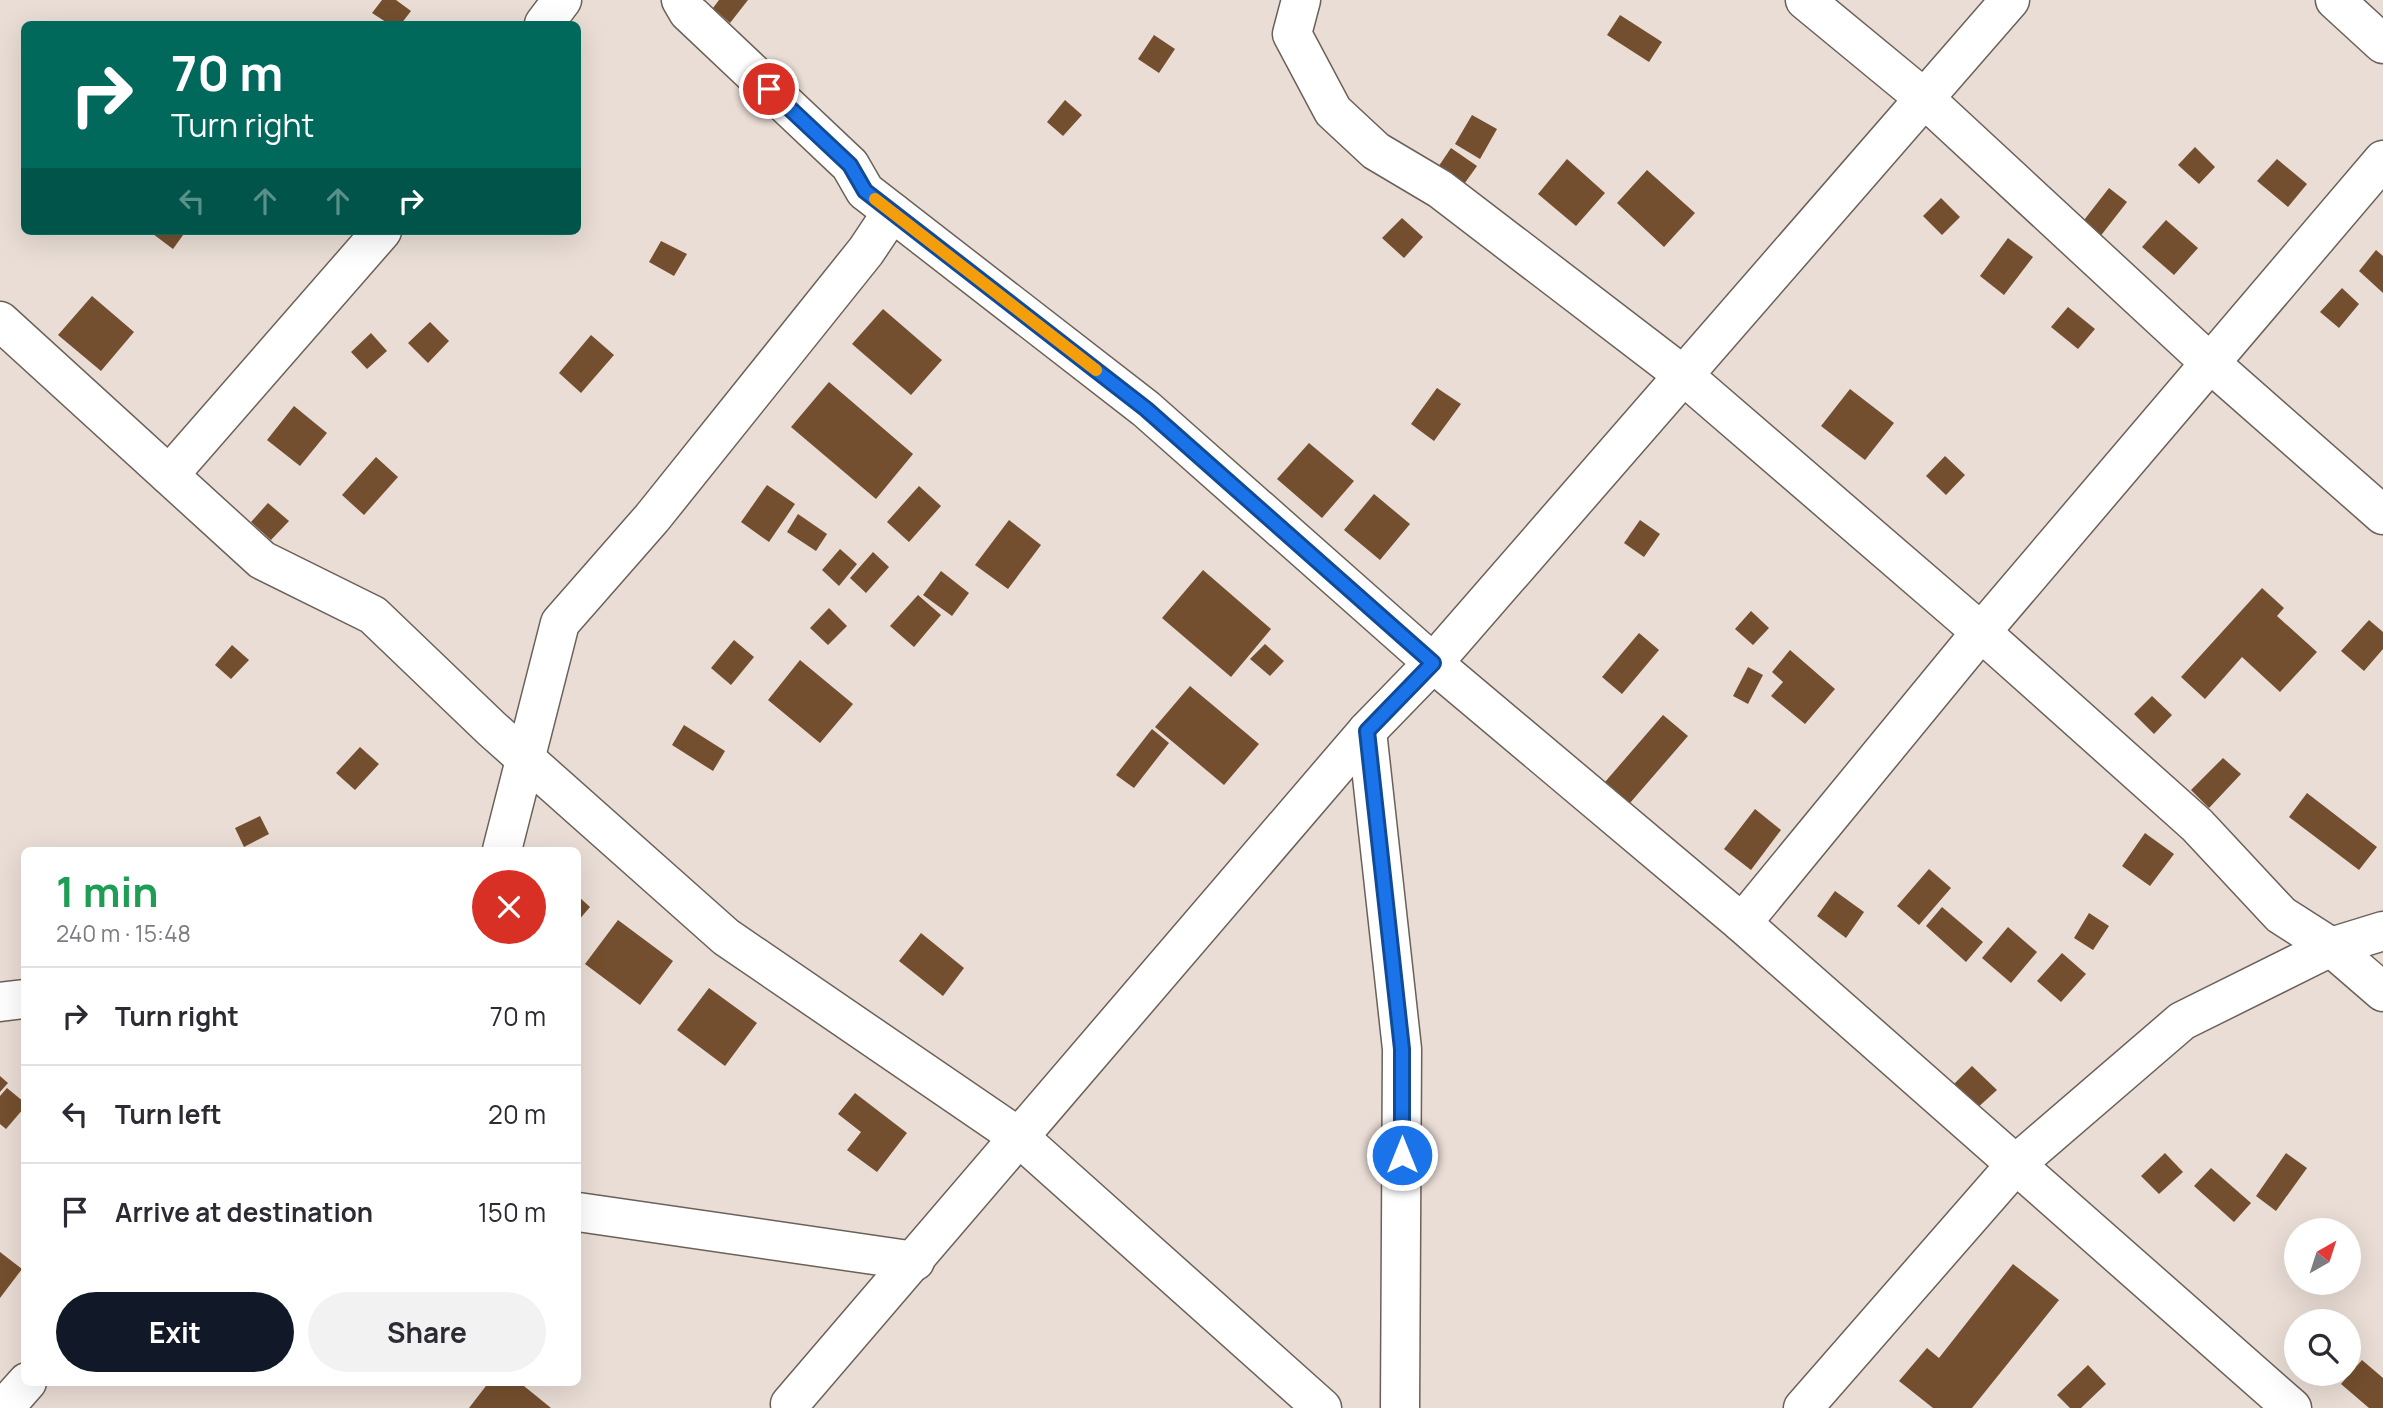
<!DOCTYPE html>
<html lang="en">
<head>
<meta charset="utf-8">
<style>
	body { margin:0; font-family:Manrope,sans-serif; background:#f2f2f3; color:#2b2b33; height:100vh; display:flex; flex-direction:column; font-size:26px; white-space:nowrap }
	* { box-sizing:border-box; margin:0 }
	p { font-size:23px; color:#7c7c81 }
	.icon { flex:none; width:38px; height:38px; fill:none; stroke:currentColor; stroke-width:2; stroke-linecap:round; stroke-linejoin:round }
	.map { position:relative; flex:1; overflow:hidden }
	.details { position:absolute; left:21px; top:847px; width:560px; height:539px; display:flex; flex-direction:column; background:#fff; border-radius:10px; box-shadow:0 7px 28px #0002 }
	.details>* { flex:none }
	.guide { position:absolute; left:21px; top:21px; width:560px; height:214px; border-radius:10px; box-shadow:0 7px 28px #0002; background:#00695c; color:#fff; overflow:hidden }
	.needle { width:46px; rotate:39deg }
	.tools { position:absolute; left:2284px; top:1218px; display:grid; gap:14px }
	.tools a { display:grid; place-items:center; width:77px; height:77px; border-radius:50%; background:#fff; box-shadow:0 7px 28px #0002; font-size:35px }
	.pin { position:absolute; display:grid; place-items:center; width:60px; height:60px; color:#fff; margin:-30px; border:4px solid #fff; border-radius:50%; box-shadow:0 2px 7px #0007 }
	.me { position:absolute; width:77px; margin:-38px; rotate:0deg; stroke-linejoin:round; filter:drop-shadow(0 0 5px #0008) }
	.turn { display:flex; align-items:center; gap:24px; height:147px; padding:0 35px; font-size:32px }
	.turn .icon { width:91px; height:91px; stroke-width:2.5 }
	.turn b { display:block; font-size:49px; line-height:60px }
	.lanes { display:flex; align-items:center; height:66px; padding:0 35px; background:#0003; justify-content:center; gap:35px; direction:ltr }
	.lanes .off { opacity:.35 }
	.round { display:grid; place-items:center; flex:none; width:74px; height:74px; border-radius:37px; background:#f2f2f3 }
	.overview { display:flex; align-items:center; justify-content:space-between; height:119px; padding:0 35px }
	h1 { font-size:42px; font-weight:700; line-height:52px; color:#1e9e55 }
	.button { display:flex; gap:14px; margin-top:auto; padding:14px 35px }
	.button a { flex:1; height:80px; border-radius:42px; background:#111827; color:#fff; font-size:28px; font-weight:700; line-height:80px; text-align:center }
	.button a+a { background:#f2f2f3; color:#2b2b33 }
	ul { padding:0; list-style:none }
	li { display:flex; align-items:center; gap:21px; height:98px; padding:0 35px; border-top:2px solid #e1e1e2 }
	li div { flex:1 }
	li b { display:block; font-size:26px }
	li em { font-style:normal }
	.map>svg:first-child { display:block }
</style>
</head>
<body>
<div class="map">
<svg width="2383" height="1408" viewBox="0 0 2383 1408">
	<rect width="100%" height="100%" fill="#e9ddd5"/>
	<g fill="#744f2f">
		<polygon points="382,0 396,0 411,11 401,24 389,24 372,13"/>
		<polygon points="719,0 748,0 730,23 713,8"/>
		<polygon points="1620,15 1662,42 1649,62 1607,35"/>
		<polygon points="1154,35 1175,49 1159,73 1138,59"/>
		<polygon points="1065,100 1082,115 1063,136 1047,122"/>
		<polygon points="1472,115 1497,129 1480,159 1455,144"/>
		<polygon points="2195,147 2215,167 2199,184 2178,165"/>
		<polygon points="1451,148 1477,166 1457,194 1432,176"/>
		<polygon points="1567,159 1605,193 1576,226 1538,194"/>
		<polygon points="2277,159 2307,184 2288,207 2257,181"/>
		<polygon points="1647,170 1695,213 1664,247 1617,203"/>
		<polygon points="2109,188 2127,202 2099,238 2081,224"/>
		<polygon points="1941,198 1960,217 1942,235 1923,216"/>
		<polygon points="1402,218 1423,237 1404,258 1382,238"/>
		<polygon points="2166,220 2198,248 2174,275 2142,247"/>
		<polygon points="155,231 186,231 173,249 153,234"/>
		<polygon points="2008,238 2033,257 2004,295 1980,276"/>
		<polygon points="661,241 687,254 674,276 649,262"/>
		<polygon points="2376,250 2383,256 2383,293 2359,271"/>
		<polygon points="2342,288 2359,304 2339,328 2320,312"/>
		<polygon points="92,296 134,332 101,371 58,335"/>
		<polygon points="2068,307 2095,329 2078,349 2051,327"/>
		<polygon points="883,309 942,360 911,395 852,344"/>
		<polygon points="430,322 449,341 428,363 408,343"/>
		<polygon points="371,333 387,351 367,369 351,352"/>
		<polygon points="591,335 614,355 581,393 559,373"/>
		<polygon points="829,382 913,454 876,499 791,427"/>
		<polygon points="1437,388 1461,404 1434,441 1411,424"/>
		<polygon points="1850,389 1894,423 1865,460 1821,426"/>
		<polygon points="294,406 327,433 300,466 267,440"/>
		<polygon points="1309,443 1354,481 1322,518 1277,479"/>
		<polygon points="1945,456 1965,475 1946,495 1926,476"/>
		<polygon points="376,457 398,477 364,515 342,495"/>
		<polygon points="767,485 795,504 769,542 741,522"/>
		<polygon points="919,486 941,506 909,542 887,522"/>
		<polygon points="1374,494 1410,524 1380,560 1344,530"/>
		<polygon points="268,503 289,521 271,540 251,522"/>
		<polygon points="798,514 827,534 816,551 787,532"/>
		<polygon points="1009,520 1041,545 1008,589 975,565"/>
		<polygon points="1640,520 1660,534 1644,557 1624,543"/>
		<polygon points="840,549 857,564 839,586 822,570"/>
		<polygon points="873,552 889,567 866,593 850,578"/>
		<polygon points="1203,570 1271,629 1231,677 1162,618"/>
		<polygon points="941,571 969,593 952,616 923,595"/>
		<polygon points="2262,588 2284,608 2277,616 2317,652 2280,692 2242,657 2205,699 2181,677"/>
		<polygon points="918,595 941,615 914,647 890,626"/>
		<polygon points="829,608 847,626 828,645 810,628"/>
		<polygon points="1751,611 1769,628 1753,645 1735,629"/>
		<polygon points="2369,620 2383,632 2383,649 2364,671 2341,651"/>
		<polygon points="1639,633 1659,650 1622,694 1602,677"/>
		<polygon points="734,640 754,657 731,685 711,668"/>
		<polygon points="1265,644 1284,661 1270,676 1250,659"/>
		<polygon points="232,645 249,660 231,679 215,665"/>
		<polygon points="1790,650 1835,689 1805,724 1771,696 1783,682 1772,672"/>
		<polygon points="800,660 853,704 820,743 768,700"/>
		<polygon points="1748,667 1763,675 1748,704 1733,696"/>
		<polygon points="1190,686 1259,744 1224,785 1155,727"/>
		<polygon points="2152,696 2172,715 2154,734 2134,714"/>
		<polygon points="1663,715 1688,736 1630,803 1605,782"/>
		<polygon points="684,725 725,751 713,771 672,745"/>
		<polygon points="1152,729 1169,743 1134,788 1116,775"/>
		<polygon points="360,747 379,764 355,790 336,773"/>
		<polygon points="2223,758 2241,774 2209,808 2191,790"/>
		<polygon points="2307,793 2377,847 2359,870 2289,817"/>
		<polygon points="1755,809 1781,830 1751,870 1724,849"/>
		<polygon points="260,816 269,834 244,847 235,828"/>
		<polygon points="2145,833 2174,854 2150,886 2122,866"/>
		<polygon points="1929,869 1951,888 1919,925 1897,906"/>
		<polygon points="1835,891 1864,912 1846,938 1817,916"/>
		<polygon points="578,896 590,907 578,921"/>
		<polygon points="1942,907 1983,942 1966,962 1926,926"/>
		<polygon points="2089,913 2109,926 2093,950 2074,938"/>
		<polygon points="618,920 673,961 640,1005 585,964"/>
		<polygon points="2008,927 2037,952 2011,983 1982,958"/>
		<polygon points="921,933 964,968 943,996 899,961"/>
		<polygon points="2062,953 2086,974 2061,1002 2037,981"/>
		<polygon points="709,988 757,1023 725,1066 677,1030"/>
		<polygon points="1972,1066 1997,1090 1975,1110 1952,1086"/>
		<polygon points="0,1076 8,1083 0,1092"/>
		<polygon points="7,1088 24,1102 24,1108 6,1129 0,1124 0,1096"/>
		<polygon points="855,1093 907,1133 877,1172 847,1150 861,1132 838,1114"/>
		<polygon points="2165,1153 2183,1172 2159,1194 2141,1176"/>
		<polygon points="2286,1153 2307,1168 2276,1211 2256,1196"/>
		<polygon points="2211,1168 2251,1203 2234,1222 2194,1186"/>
		<polygon points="0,1252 22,1269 0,1298"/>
		<polygon points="2013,1264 2059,1300 1972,1408 1933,1408 1899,1381 1927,1348 1939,1358"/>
		<polygon points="2362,1360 2383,1378 2383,1408 2369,1408 2341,1384"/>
		<polygon points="2088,1365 2106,1384 2081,1408 2070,1408 2057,1395"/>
		<polygon points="489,1382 519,1382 551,1408 469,1408"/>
	</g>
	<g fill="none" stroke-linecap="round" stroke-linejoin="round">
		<g stroke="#6b6159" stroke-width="41">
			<g id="street">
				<polyline points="681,0 688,12 850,165 865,191 1146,409 1433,663 1742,923 2292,1408"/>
				<polyline points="1301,0 1292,34 1333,111 1376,151 1440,189 1683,375 1981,632 2197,825 2281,915 2331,947 2383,992"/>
				<polyline points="1805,0 1925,99 2209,362 2383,515"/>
				<polyline points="2335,0 2383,44"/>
				<polyline points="544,24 562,0"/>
				<polyline points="0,321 262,560 373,615 492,729 726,937 1020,1138 1322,1408"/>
				<polyline points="169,475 382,231"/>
				<polyline points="1367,731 1402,1049 1400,1408"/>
				<polyline points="502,850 560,623 652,518 866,251 892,212"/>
				<polyline points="1742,923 1981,632 2383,160"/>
				<polyline points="0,1002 24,999"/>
				<polyline points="578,1212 915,1261"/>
				<polyline points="790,1404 1367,731 1433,663 2010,0"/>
				<polyline points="4,1408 27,1382"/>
				<polyline points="1803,1408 2017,1163 2182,1021 2331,947 2383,931"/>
			</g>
		</g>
		<use href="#street" stroke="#fff" stroke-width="38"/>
	</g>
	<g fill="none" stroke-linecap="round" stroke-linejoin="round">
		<g stroke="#114b97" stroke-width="18">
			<polyline id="route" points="769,89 850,165 865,191 1146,409 1433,663 1367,731 1402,1049 1402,1155"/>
		</g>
		<use href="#route" stroke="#1a73e8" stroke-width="12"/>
		<polyline stroke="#f59e0b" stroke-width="12" points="875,199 1096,370"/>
	</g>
</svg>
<div class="tools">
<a><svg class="needle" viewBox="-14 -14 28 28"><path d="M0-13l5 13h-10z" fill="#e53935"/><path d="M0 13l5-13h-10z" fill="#7c7c81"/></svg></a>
<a><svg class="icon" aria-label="search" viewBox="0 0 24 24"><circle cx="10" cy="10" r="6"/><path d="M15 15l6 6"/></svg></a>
</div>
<div class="pin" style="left:769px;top:89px;background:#d93025"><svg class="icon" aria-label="arrive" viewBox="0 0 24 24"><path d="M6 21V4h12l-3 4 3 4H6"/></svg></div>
<svg class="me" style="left:1402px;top:1155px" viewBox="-20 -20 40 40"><circle r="17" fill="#1a73e8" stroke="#fff" stroke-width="3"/><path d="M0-11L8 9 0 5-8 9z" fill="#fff"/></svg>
<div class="guide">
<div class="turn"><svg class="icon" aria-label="right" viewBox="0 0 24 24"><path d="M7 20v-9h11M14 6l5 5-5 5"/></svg><div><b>70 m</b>Turn right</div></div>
<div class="lanes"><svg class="icon off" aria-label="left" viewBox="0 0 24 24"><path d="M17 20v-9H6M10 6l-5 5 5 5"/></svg><svg class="icon off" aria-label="ahead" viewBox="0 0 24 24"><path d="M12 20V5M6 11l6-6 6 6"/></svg><svg class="icon off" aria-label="ahead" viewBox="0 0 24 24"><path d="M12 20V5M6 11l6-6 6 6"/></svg><svg class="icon" aria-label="right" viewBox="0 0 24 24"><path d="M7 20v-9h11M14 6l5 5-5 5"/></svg></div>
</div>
<section class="details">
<div class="overview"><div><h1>1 min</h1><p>240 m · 15:48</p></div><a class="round" style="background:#d93025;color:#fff"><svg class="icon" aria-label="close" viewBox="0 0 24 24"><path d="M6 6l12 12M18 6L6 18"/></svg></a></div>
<ul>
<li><svg class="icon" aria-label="right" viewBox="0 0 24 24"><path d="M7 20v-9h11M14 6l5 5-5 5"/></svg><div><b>Turn right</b></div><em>70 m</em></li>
<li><svg class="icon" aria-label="left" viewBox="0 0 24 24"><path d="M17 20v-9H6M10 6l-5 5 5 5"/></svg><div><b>Turn left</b></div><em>20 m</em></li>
<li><svg class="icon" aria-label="arrive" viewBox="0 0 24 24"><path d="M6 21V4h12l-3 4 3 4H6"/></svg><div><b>Arrive at destination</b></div><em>150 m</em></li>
</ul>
<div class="button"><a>Exit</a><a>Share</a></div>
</section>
</div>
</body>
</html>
